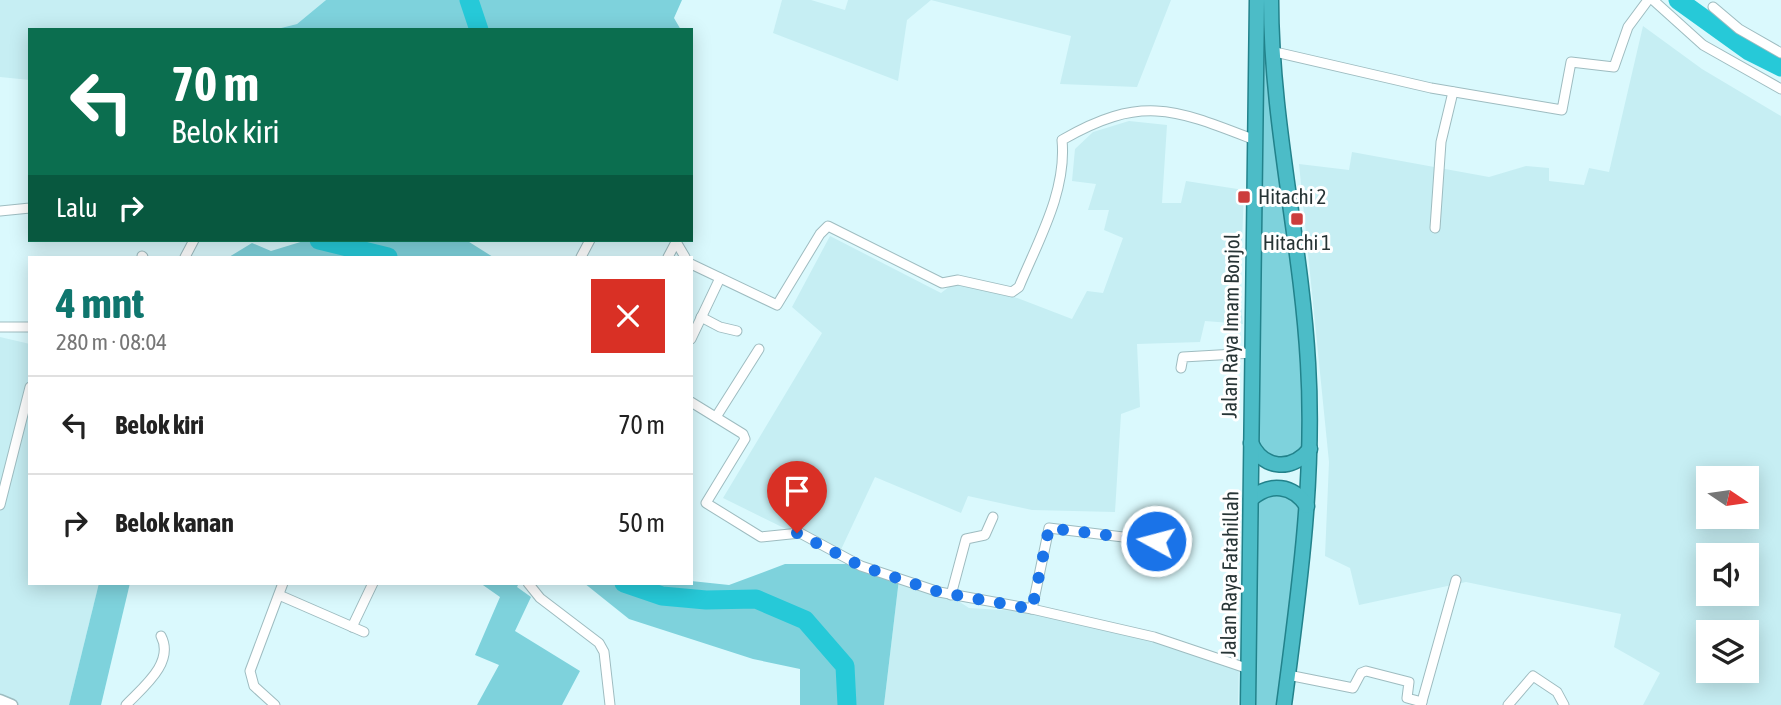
<!DOCTYPE html>
<html lang="id">
<head>
<meta charset="utf-8">
<style>
	body { margin:0; font-family:"Asap Condensed",sans-serif; background:#f2f2f2; color:#222; height:100vh; display:flex; flex-direction:column; font-size:26px; white-space:nowrap }
	* { box-sizing:border-box; margin:0 }
	p { font-size:23px; color:#767676 }
	.icon { flex:none; width:38px; height:38px; fill:none; stroke:currentColor; stroke-width:2; stroke-linecap:round; stroke-linejoin:round }
	.map { position:relative; flex:1; overflow:hidden }
	.drawer { position:absolute; left:28px; top:256px; width:665px; height:329px; display:flex; flex-direction:column; background:#fff; border-radius:0px; box-shadow:0 4px 18px #0003 }
	.drawer>* { flex:none }
	.top-card { position:absolute; left:28px; top:28px; width:665px; height:214px; border-radius:0px; box-shadow:0 4px 18px #0003; background:#0b6e4f; color:#fff; overflow:hidden }
	.needle { width:46px; rotate:103deg }
	.controls { position:absolute; left:1696px; top:466px; display:grid; gap:14px }
	.controls a { display:grid; place-items:center; width:63px; height:63px; border-radius:0px; background:#fff; box-shadow:0 4px 18px #0003; font-size:35px }
	.pin { position:absolute; display:grid; place-items:center; width:60px; height:60px; color:#fff; margin:-72px -30px; border-radius:50% 50% 50% 0; rotate:-45deg; box-shadow:0 0 7px #0007 }
	.pin .icon { rotate:45deg }
	.me { position:absolute; width:77px; margin:-38px; rotate:277deg; stroke-linejoin:round; filter:drop-shadow(0 0 5px #0008) }
	.turn { display:flex; align-items:center; gap:24px; height:147px; padding:0 28px; font-size:32px }
	.turn .icon { width:91px; height:91px; stroke-width:2.5 }
	.turn b { display:block; font-size:49px; line-height:60px }
	.then { display:flex; align-items:center; height:66px; padding:0 28px; background:#0003; gap:14px; font-size:26px }
	.round { display:grid; place-items:center; flex:none; width:74px; height:74px; border-radius:0px; background:#f2f2f2 }
	.headline { display:flex; align-items:center; justify-content:space-between; height:119px; padding:0 28px }
	h1 { font-size:42px; font-weight:700; line-height:52px; color:#0f766e }
	ul { padding:0; list-style:none }
	li { display:flex; align-items:center; gap:21px; height:98px; padding:0 28px; border-top:2px solid #e0e0e0 }
	li div { flex:1 }
	li b { display:block; font-size:26px }
	li em { font-style:normal }
	.map>svg:first-child { display:block }
</style>
</head>
<body>
<div class="map">
<svg width="1781" height="705" viewBox="0 0 1781 705">
	<rect width="100%" height="100%" fill="#daf9fd"/>
	<g fill="#c6eef3" fill-rule="evenodd">
		<polygon points="0,0 326,0 297,24 273,30 30,30 30,80 0,77"/>
		<polygon points="782,0 811,0 845,10 848,0 931,0 907,20 898,81 773,33"/>
		<polygon points="931,0 1171,0 1137,87 1060,84 1071,36"/>
		<path d="M1643,26L1702,69L1781,116V705H1643L1660,673L1614,647L1621,614L1466,582L1359,605L1350,568L1325,556L1329,462L1299,164L1349,170L1352,152L1489,177L1526,166L1549,168V181L1584,185L1589,168L1609,172ZM1708,478H1746V516H1708ZM1708,555H1746V593H1708ZM1708,632H1746V670H1708Z"/>
		<polygon points="1129,121 1167,125 1162,203 1181,203 1186,181 1244,190 1240,298 1243,324 1205,321 1200,342 1137,344 1140,407 1121,414 1115,512 1032,510 968,496 961,513 875,477 838,556 806,531 786,529 723,498 822,333 792,307 830,236 941,293 962,277 1072,319 1087,291 1103,293 1123,238 1104,230 1109,210 1088,210 1096,184 1072,181 1075,149 1093,132"/>
		<polygon points="0,337 30,344 30,583 99,583 69,705 0,705"/>
		<polygon points="899,579 946,593 969,608 1037,612 1142,635 1239,665 1238,705 884,705"/>
	</g>
	<g fill="#7ed2dc">
		<polygon points="326,0 682,0 674,18 681,30 273,30 297,24"/>
		<polygon points="1256,0 1271,0 1310,449 1294,463 1255,452"/>
		<polygon points="307,240 466,240 493,257 229,257 252,243 271,251"/>
		<polygon points="1267,489 1302,498 1284,705 1248,705 1251,499"/>
		<polygon points="785,564 857,564 899,579 884,705 800,705 800,669 753,659 629,619 584,583 691,581 729,585"/>
		<polygon points="99,583 130,583 101,705 69,705"/>
		<polygon points="480,583 519,583 517,587 531,597 515,631 580,671 562,705 477,705 499,665 475,655 500,597"/>
	</g>
	<g fill="none" stroke-linecap="round" stroke-linejoin="round">
		<g stroke="#26c9d8" stroke-width="19">
			<polyline points="469,0 479,30"/>
			<polyline points="1678,0 1749,51 1781,67"/>
			<polyline points="319,240 388,257"/>
			<polyline points="624,583 662,596 706,600 756,599 805,620 845,666 847,705"/>
		</g>
		<g stroke="#9ebcc0" stroke-width="11">
			<g id="minor">
				<polyline points="1653,0 1703,45 1781,89"/>
				<polyline points="1713,7 1739,29 1781,53"/>
				<polyline points="1271,51 1431,88 1562,110 1571,62 1614,67 1628,27 1648,0"/>
				<polyline points="0,211 30,208"/>
				<polyline points="1435,228 1441,142 1453,92"/>
				<polyline points="675,240 685,257"/>
				<polyline points="142,256 143,257"/>
				<polyline points="185,257 194,240"/>
				<polyline points="581,257 590,240"/>
				<polyline points="668,257 676,242"/>
				<path d="M691,264L777,305L820,234L828,226L942,283L958,280L1012,292L1019,287C1038,241 1067,191 1062,140C1142,94 1175,109 1255,140"/>
				<polyline points="701,317 720,327 737,331"/>
				<polyline points="0,327 30,327"/>
				<polyline points="691,339 720,278"/>
				<polyline points="1181,368 1183,357 1253,353"/>
				<polyline points="691,402 743,434 745,439 706,503 761,537 800,533 861,566 939,592 1032,609 1154,637 1249,669"/>
				<polyline points="716,417 759,349"/>
				<polyline points="0,505 30,387"/>
				<polyline points="528,583 540,598 599,643 604,652 610,705"/>
				<polyline points="279,595 364,632"/>
				<polyline points="951,595 966,539 985,535 993,517"/>
				<polyline points="1032,609 1049,528 1156,541"/>
				<polyline points="352,627 373,583"/>
				<polyline points="1288,675 1353,688 1361,673 1366,671 1409,682 1407,698 1422,702"/>
				<path d="M126,705C142,688 175,663 161,636"/>
				<polyline points="275,705 254,686 250,671 283,583"/>
				<polyline points="1421,705 1456,580"/>
				<polyline points="1508,705 1533,676 1557,692 1564,705"/>
			</g>
		</g>
		<g stroke="#9ebcc0" stroke-width="13">
			<polyline id="tertiary" points="0,700 12,705"/>
		</g>
		<g stroke="#22828b" stroke-width="17">
			<g id="trunk">
				<path d="M1271,0C1271,122 1301,241 1308,363C1315,478 1299,591 1284,705"/>
				<path d="M1251,443C1263,469 1291,472 1310,449"/>
				<path d="M1251,499C1270,482 1293,485 1307,506"/>
				<polyline points="1248,705 1257,0"/>
			</g>
		</g>
		<use href="#minor" stroke="#fff" stroke-width="9"/>
		<use href="#tertiary" stroke="#fff" stroke-width="10"/>
		<use href="#trunk" stroke="#4cbcc7" stroke-width="14"/>
	</g>
	<g fill="none" stroke-linecap="round" stroke-linejoin="round">
		<polyline stroke="#1a73e8" stroke-width="12" stroke-dasharray="0 21.6" points="797,533 861,566 939,592 1032,609 1049,528 1156,541"/>
	</g>
	<g fill="#cc3d3c" stroke="#fff" stroke-width="2.5">
		<rect x="1237" y="190" width="14" height="14" rx="3.5"/>
		<rect x="1290" y="212" width="14" height="14" rx="3.5"/>
	</g>
	<g text-anchor="middle" stroke-width="6" stroke-linejoin="round" paint-order="stroke">
		<g font-size="21" fill="#273435" stroke="#fff" text-anchor="start">
			<text x="1258" y="204">Hitachi 2</text>
			<text x="1297" y="250" text-anchor="middle">Hitachi 1</text>
		</g>
		<g font-size="21" fill="#273435" stroke="#fff">
			<text transform="translate(1231 326) rotate(-89)" y="7">Jalan Raya Imam Bonjol</text>
			<text transform="translate(1230 574) rotate(-89)" y="7">Jalan Raya Fatahillah</text>
		</g>
	</g>
</svg>
<div class="controls">
<a><svg class="needle" viewBox="-14 -14 28 28"><path d="M0-13l5 13h-10z" fill="#e53935"/><path d="M0 13l5-13h-10z" fill="#767676"/></svg></a>
<a><svg class="icon" aria-label="sound" viewBox="0 0 24 24"><path d="M4 9h4l5-4v14l-5-4H4zM17 9q2 3 0 6"/></svg></a>
<a><svg class="icon" aria-label="layers" viewBox="0 0 24 24"><path d="M12 4l9 5-9 5-9-5zM3 14l9 5 9-5"/></svg></a>
</div>
<div class="pin" style="left:797px;top:533px;background:#d93025"><svg class="icon" aria-label="arrive" viewBox="0 0 24 24"><path d="M6 21V4h12l-3 4 3 4H6"/></svg></div>
<svg class="me" style="left:1156px;top:541px" viewBox="-20 -20 40 40"><circle r="17" fill="#1a73e8" stroke="#fff" stroke-width="3"/><path d="M0-11L8 9 0 5-8 9z" fill="#fff"/></svg>
<div class="top-card">
<div class="turn"><svg class="icon" aria-label="left" viewBox="0 0 24 24"><path d="M17 20v-9H6M10 6l-5 5 5 5"/></svg><div><b>70 m</b>Belok kiri</div></div>
<div class="then">Lalu<svg class="icon" aria-label="right" viewBox="0 0 24 24"><path d="M7 20v-9h11M14 6l5 5-5 5"/></svg></div>
</div>
<section class="drawer">
<div class="headline"><div><h1>4 mnt</h1><p>280 m · 08:04</p></div><a class="round" style="background:#d93025;color:#fff"><svg class="icon" aria-label="close" viewBox="0 0 24 24"><path d="M6 6l12 12M18 6L6 18"/></svg></a></div>
<ul>
<li><svg class="icon" aria-label="left" viewBox="0 0 24 24"><path d="M17 20v-9H6M10 6l-5 5 5 5"/></svg><div><b>Belok kiri</b></div><em>70 m</em></li>
<li><svg class="icon" aria-label="right" viewBox="0 0 24 24"><path d="M7 20v-9h11M14 6l5 5-5 5"/></svg><div><b>Belok kanan</b></div><em>50 m</em></li>
</ul>
</section>
</div>
</body>
</html>
